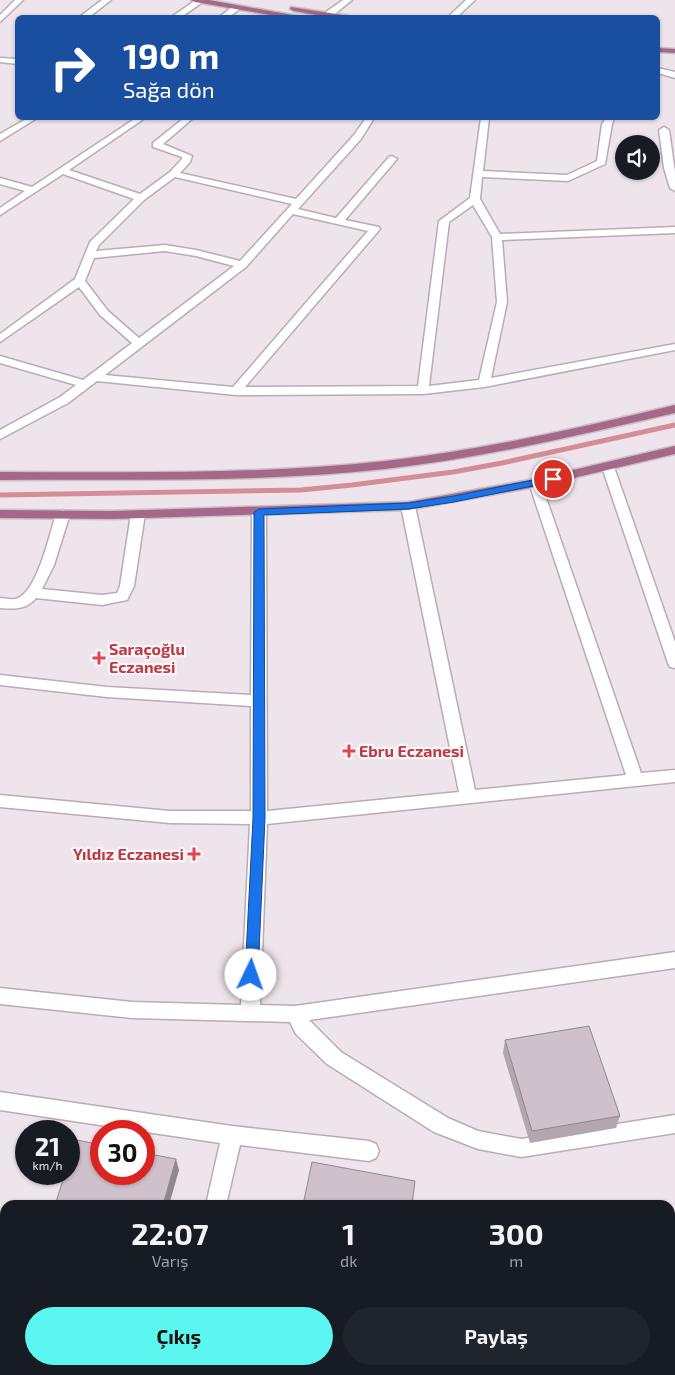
<!DOCTYPE html>
<html lang="tr">
<head>
<meta charset="utf-8">
<style>
	body { margin:0; font-family:"Exo 2",sans-serif; background:#20242c; color:#f1f3f6; height:100vh; display:flex; flex-direction:column; font-size:19px; white-space:nowrap }
	* { box-sizing:border-box; margin:0 }
	p { font-size:16px; color:#9ea1a6 }
	.icon { flex:none; width:28px; height:28px; fill:none; stroke:currentColor; stroke-width:2; stroke-linecap:round; stroke-linejoin:round }
	.map { position:relative; flex:1; overflow:hidden }
	.drawer { position:absolute; left:0px; top:1200px; width:675px; height:175px; display:flex; flex-direction:column; background:#171b24; border-radius:15px 15px 0 0; box-shadow:0 1px 4px #0004 }
	.drawer>* { flex:none }
	.guide { position:absolute; left:15px; top:15px; width:645px; height:105px; border-radius:8px; box-shadow:0 1px 4px #0004; background:#1a4fa0; color:#fff; overflow:hidden }
	.buttons { position:absolute; left:615px; top:135px; display:grid; gap:10px }
	.buttons a { display:grid; place-items:center; width:45px; height:45px; border-radius:50%; background:#171b24; box-shadow:0 1px 4px #0004; font-size:25px }
	.speed { position:absolute; left:15px; top:1120px; display:flex; gap:10px; font-size:25px; font-weight:700; text-align:center }
	.speed>* { display:grid; place-content:center; width:65px; height:65px; border-radius:50%; background:#171b24; box-shadow:0 1px 4px #0004; line-height:1 }
	.speed small { font-size:12px; font-weight:400 }
	.speed .limit { border:8px solid #d22; background:#fff; color:#111 }
	.pin { position:absolute; display:grid; place-items:center; width:42px; height:42px; color:#fff; margin:-21px; border:2px solid #fff; border-radius:50%; box-shadow:0 1px 5px #0007 }
	.me { position:absolute; width:55px; margin:-28px; rotate:3deg; stroke-linejoin:round; filter:drop-shadow(0 0 4px #0008) }
	.turn { display:flex; align-items:center; gap:18px; height:105px; padding:0 25px; font-size:22px }
	.turn .icon { width:65px; height:65px; stroke-width:2.5 }
	.turn b { display:block; font-size:35px; line-height:42px }
	.eta { display:flex; justify-content:space-evenly; align-items:center; height:85px; text-align:center }
	.eta b { font-size:30px; font-weight:700; line-height:35px }
	.cta { display:flex; gap:10px; margin-top:auto; padding:10px 25px }
	.cta a { flex:1; height:58px; border-radius:30px; background:#5bf6f0; color:#111; font-size:20px; font-weight:700; line-height:58px; text-align:center }
	.cta a+a { background:#20242c; color:#f1f3f6 }
	.map>svg:first-child { display:block }
</style>
</head>
<body>
<div class="map">
<svg width="675" height="1375" viewBox="0 0 675 1375">
	<rect width="100%" height="100%" fill="#eee5ec"/>
	<g fill="none" stroke-linecap="round" stroke-linejoin="round">
		<polyline stroke="#d48c95" stroke-width="5" points="0,495 301,490 352,485 453,472 502,463 675,425"/>
		<g stroke="#baabb4" stroke-width="3">
			<g id="minor">
				<polygon points="15,0 23,0 0,22 0,15"/>
				<polygon points="102,0 111,0 88,18 78,18"/>
				<polygon points="196,0 204,1 180,18 170,18"/>
				<polygon points="343,0 352,0 332,16 326,16 326,12"/>
				<polygon points="466,0 475,0 456,18 447,18"/>
				<polygon points="235,5 242,7 228,18 218,18"/>
				<polygon points="0,58 18,59 18,64 0,62"/>
				<polygon points="658,68 675,72 675,78 658,73"/>
				<polygon points="28,118 37,118 0,141 0,134"/>
				<path d="M136,118H145L69,170L140,194L170,172L182,159V157L153,147V143L184,118H193L163,144L192,156L190,162L180,173L296,199L354,135L366,118H374L361,139L298,209L336,218L389,157L392,156L397,159L345,220L379,227L380,229L245,387L418,386L439,221L470,198L481,118H489L483,171L567,175L597,161L602,124L606,118H614L612,124L605,164L568,181L482,177L480,199L500,234L675,227V233L502,240L507,302L491,378L675,344V350L484,387L423,394L236,395L97,381L68,403L0,439V430L60,397L76,385L0,363V356L83,380L132,343L100,315L79,287L0,342V334L75,279L90,242L134,199L63,174L0,215V208L25,191L0,184V178L32,187ZM175,177L292,204L240,261L196,250L165,245L96,251L99,245L144,200ZM473,205L492,237L497,302L479,380L429,386L449,222ZM293,214L368,231L233,387L105,375L246,267ZM165,251L196,256L234,266L139,338L108,311L85,281L94,258Z"/>
				<polygon points="664,127 669,130 675,172 675,191 670,188 664,168 659,130"/>
				<polygon points="608,463 614,467 675,642 675,668 670,667 668,663 602,467"/>
				<polygon points="535,479 541,483 641,773 675,770 675,782 267,824 260,1005 295,1006 675,952 675,968 309,1020 341,1052 448,1118 478,1131 521,1139 675,1115 675,1133 521,1157 478,1149 434,1132 327,1064 296,1034 290,1022 132,1018 0,1004 0,988 132,1002 241,1005 250,824 170,823 0,807 0,795 170,811 251,811 251,706 107,697 0,685 0,675 107,687 251,695 252,512 254,509 259,508 266,512 267,811 459,792 401,506 408,502 415,506 475,790 626,775 529,483"/>
				<path d="M63,510L70,514L54,565L42,589L102,595L117,593L120,586L131,514L133,511H143L145,514L134,586L127,600L102,605L36,598C26,610 14,609 0,608V598C5,598 11,600 15,599C37,595 50,532 56,514Z"/>
				<polygon points="0,1092 232,1126 369,1141 376,1144 379,1151 376,1158 369,1161 240,1145 226,1205 206,1205 220,1143 0,1110"/>
				<polygon points="165,1370 187,1370 185,1375 163,1375"/>
				<polygon points="361,1370 407,1370 409,1375 363,1375"/>
			</g>
		</g>
		<g stroke="#cac1c6" stroke-width="3">
			<g id="major">
				<polygon points="191,0 209,0 309,18 288,18 195,2"/>
				<polygon points="291,7 349,16 353,18 332,18 294,11 290,9"/>
				<polygon points="658,48 675,49 675,53 658,52"/>
				<path d="M675,405V413C579,435 483,458 385,469C257,483 129,479 0,480V472C129,472 257,475 385,461C483,450 579,428 675,405Z"/>
				<polygon points="675,446 675,454 535,487 408,510 112,519 0,518 0,510 112,511 408,502 535,479"/>
			</g>
		</g>
		<use href="#minor" fill="#fff" fill-rule="evenodd"/>
		<use href="#major" fill="#a56889" fill-rule="evenodd"/>
	</g>
	<g fill="#b2a6af">
		<polygon points="505,1040 620,1116 616,1128 530,1143 503,1053"/>
		<polygon points="670,1218 675,1219 675,1329 670,1328"/>
	</g>
	<polygon fill="#91878e" points="176,1159 179,1170 169,1205 163,1205"/>
	<g fill="#cfc1cb" stroke="#91878e">
		<polygon points="589,1026 620,1116 532,1131 505,1040"/>
		<polygon points="77,1140 101,1145 101,1174 144,1174 144,1153 176,1159 163,1205 55,1205 65,1174 69,1174 69,1164"/>
		<polygon points="312,1162 415,1181 412,1205 303,1205"/>
		<polygon points="670,1218 675,1219 675,1317 670,1316"/>
	</g>
	<polygon fill="#1a73e8" stroke="#114b97" points="553,476 557,477 557,481 454,502 408,509 264,515 265,818 258,975 256,979 251,981 247,979 245,975 253,818 254,512 259,509 408,503 454,496"/>
	<g fill="#e0444e" stroke="#faf6f9" stroke-width="2">
		<path d="M96.5 650.5h5v5h5v5h-5v5h-5v-5h-5v-5h5z"/>
		<path d="M346.5 743.5h5v5h5v5h-5v5h-5v-5h-5v-5h5z"/>
		<path d="M191.5 846.5h5v5h5v5h-5v5h-5v-5h-5v-5h5z"/>
	</g>
	<g text-anchor="middle" stroke-width="4.5" stroke-linejoin="round" paint-order="stroke">
		<g font-size="16" font-weight="bold" fill="#be3a42" stroke="#faf6f9" text-anchor="start">
			<text x="109" y="655">Saraçoğlu<tspan x="109" dy="18">Eczanesi</tspan></text>
			<text x="359" y="757">Ebru Eczanesi</text>
			<text x="184" y="860" text-anchor="end">Yıldız Eczanesi</text>
		</g>
	</g>
</svg>
<div class="buttons">
<a><svg class="icon" aria-label="sound" viewBox="0 0 24 24"><path d="M4 9h4l5-4v14l-5-4H4zM17 9q2 3 0 6"/></svg></a>
</div>
<div class="speed"><div>21<small>km/h</small></div><div class="limit">30</div></div>
<div class="pin" style="left:553px;top:479px;background:#d93025"><svg class="icon" aria-label="arrive" viewBox="0 0 24 24"><path d="M6 21V4h12l-3 4 3 4H6"/></svg></div>
<svg class="me" style="left:251px;top:975px" viewBox="-20 -20 40 40"><circle r="19" fill="#fff"/><path d="M0-13L10 11 0 6-10 11z" fill="#1a73e8"/></svg>
<div class="guide">
<div class="turn"><svg class="icon" aria-label="right" viewBox="0 0 24 24"><path d="M7 20v-9h11M14 6l5 5-5 5"/></svg><div><b>190 m</b>Sağa dön</div></div>
</div>
<section class="drawer">
<div class="eta">
<div><b>22:07</b><p>Varış</p></div>
<div><b>1</b><p>dk</p></div>
<div><b>300</b><p>m</p></div>
</div>
<div class="cta"><a>Çıkış</a><a>Paylaş</a></div>
</section>
</div>
</body>
</html>
